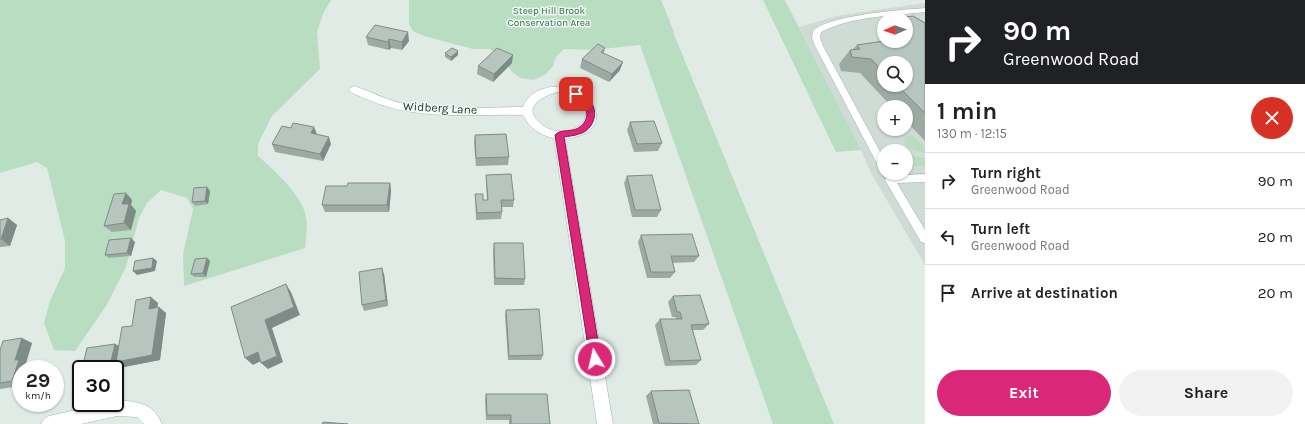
<!DOCTYPE html>
<html lang="en">
<head>
<meta charset="utf-8">
<style>
	body { margin:0; font-family:Karla,sans-serif; background:#f2f2f2; color:#222; height:100vh; display:flex; flex-direction:column; font-size:15px; white-space:nowrap }
	* { box-sizing:border-box; margin:0 }
	p { font-size:13px; color:#767676 }
	.icon { flex:none; width:22px; height:22px; fill:none; stroke:currentColor; stroke-width:2; stroke-linecap:round; stroke-linejoin:round }
	.map { position:relative; flex:1; overflow:hidden }
	.sheet { display:flex; flex-direction:column; background:#fff; width:380px }
	.sheet>* { flex:none }
	.hud { background:#202124; color:#fff; overflow:hidden }
	.needle { width:26px; rotate:268deg }
	.fabs { position:absolute; left:877px; top:12px; display:grid; gap:8px }
	.fabs a { display:grid; place-items:center; width:36px; height:36px; border-radius:50%; background:#fff; box-shadow:0 1px 3px #0004; font-size:20px }
	.speed { position:absolute; left:12px; top:360px; display:flex; gap:8px; font-size:20px; font-weight:700; text-align:center }
	.speed>* { display:grid; place-content:center; width:52px; height:52px; border-radius:50%; background:#fff; box-shadow:0 1px 3px #0004; line-height:1 }
	.speed small { font-size:10px; font-weight:400 }
	.speed .limit { border:2px solid #111; border-radius:6px; background:#fff; color:#111 }
	.pin { position:absolute; display:grid; place-items:center; width:34px; height:34px; color:#fff; margin:-17px; border-radius:8px; box-shadow:0 2px 6px #0006 }
	.me { position:absolute; width:44px; margin:-22px; rotate:351deg; stroke-linejoin:round; filter:drop-shadow(0 0 3px #0008) }
	.turn { display:flex; align-items:center; gap:14px; height:84px; padding:0 12px; font-size:18px }
	.turn .icon { width:52px; height:52px; stroke-width:2.5 }
	.turn b { display:block; font-size:28px; line-height:34px }
	.round { display:grid; place-items:center; flex:none; width:42px; height:42px; border-radius:21px; background:#f2f2f2 }
	.headline { display:flex; align-items:center; justify-content:space-between; height:68px; padding:0 12px }
	h1 { font-size:24px; font-weight:700; line-height:30px }
	.cta { display:flex; gap:8px; margin-top:auto; padding:8px 12px }
	.cta a { flex:1; height:46px; border-radius:24px; background:#db2777; color:#fff; font-size:16px; font-weight:700; line-height:46px; text-align:center }
	.cta a+a { background:#f2f2f2; color:#222 }
	ul { padding:0; list-style:none }
	li { display:flex; align-items:center; gap:12px; height:56px; padding:0 12px; border-top:1px solid #e0e0e0 }
	li div { flex:1 }
	li b { display:block; font-size:15px }
	li em { font-style:normal }
	main { display:flex; flex:1; min-height:0 }
	.map>svg:first-child { display:block }
</style>
</head>
<body>
<main>
<div class="map">
<svg width="925" height="424" viewBox="0 0 925 424">
	<rect width="100%" height="100%" fill="#e0ebe6"/>
	<path fill="#cfdbd5" fill-rule="evenodd" d="M925,3V265L871,173L861,150L799,27L841,15ZM884,19H906V41H884ZM884,63H906V85H884ZM884,107H906V129H884ZM884,151H906V173H884Z"/>
	<g fill="#b9ddc1">
		<path d="M0,0H331L323,14L317,32L320,69L272,116L258,144V156C273,169 303,196 306,217C308,226 306,238 305,248L184,286L183,255L193,209L187,198L161,190L147,203L139,218L126,267L106,306L75,351L54,350L44,323L50,301L65,268V241L47,168L37,162L0,173Z"/>
		<polygon points="409,0 661,0 674,32 673,32 834,424 773,424 640,45 592,50 564,49 556,57 553,66 546,74 534,80 520,78 511,71 501,55 489,49 473,49 424,36 413,31 409,24"/>
		<polygon points="763,0 785,0 861,150 836,152"/>
		<polygon points="912,135 925,147 925,153 906,148 904,137"/>
		<polygon points="906,153 909,155 925,158 925,166 906,166"/>
	</g>
	<g fill="none" stroke-linecap="round" stroke-linejoin="round">
		<g stroke="#a3b3ad" stroke-width="1">
			<g id="lane">
				<path d="M925,8V12C891,16 852,16 821,32L820,38L823,46L884,159V172L881,171L815,46L812,38L813,31C829,15 901,10 925,8Z"/>
				<polygon points="925,174 925,182 897,183 925,230 925,243 921,242 885,180 887,177 890,176"/>
			</g>
		</g>
		<g stroke="#a3b3ad" stroke-width="1">
			<path id="street" d="M354,86C370,91 384,99 400,103C439,112 483,107 523,107C526,98 533,92 543,89C588,74 625,132 565,139L613,424H597L554,138C539,135 530,128 523,115C484,114 444,118 406,111C387,108 368,100 350,92L349,90L350,88ZM558,92C618,108 567,151 538,121C522,106 545,95 558,92Z"/>
		</g>
		<g stroke="#9fb7ae" stroke-width="1">
			<path id="secondary" d="M117,400C137,402 153,402 162,424H144L137,417L117,416L81,424H41L44,419L49,416L106,403H115V401Z"/>
		</g>
		<use href="#lane" fill="#fff" fill-rule="evenodd"/>
		<use href="#street" fill="#fff" fill-rule="evenodd"/>
		<use href="#secondary" fill="#fff" fill-rule="evenodd"/>
	</g>
	<g fill="#9daaa4" fill-rule="evenodd">
		<path d="M913,16L925,23V141L906,121V107H892L860,73L841,71L839,64L850,50L853,49L857,45L884,41H906V19H896L897,18ZM884,63H906V85H884Z"/>
		<polygon points="366,37 409,41 402,50 391,48 389,50 368,45"/>
		<polygon points="605,48 604,53 620,70 609,82 580,68 582,59"/>
		<polygon points="445,53 458,55 451,61 445,57"/>
		<polygon points="512,63 493,82 477,74 478,66"/>
		<polygon points="630,122 662,143 658,151 634,152 627,130"/>
		<polygon points="314,127 317,134 331,144 323,161 275,152 272,144 291,128"/>
		<polygon points="475,135 509,157 508,165 476,166 474,143"/>
		<polygon points="486,175 514,200 513,207 501,207 502,212 501,219 476,220 475,194 483,200 487,200 486,183"/>
		<polygon points="627,176 661,210 657,217 632,217 624,183"/>
		<polygon points="390,183 391,191 389,212 325,212 322,205 347,186"/>
		<polygon points="207,187 210,191 208,204 195,206 192,202"/>
		<polygon points="126,193 132,200 131,205 136,211 131,230 112,232 104,226"/>
		<polygon points="8,218 17,225 10,246 0,247 0,220"/>
		<polygon points="641,235 699,256 694,262 673,263 675,272 670,278 647,278 638,242"/>
		<polygon points="135,242 131,256 109,258 105,255"/>
		<polygon points="494,243 525,279 524,285 494,285 493,250"/>
		<polygon points="207,258 210,261 206,277 194,277 191,274"/>
		<polygon points="384,274 388,306 364,311 362,305"/>
		<polygon points="673,296 709,324 703,330 693,330 701,360 696,365 665,366 655,325 660,319 676,319 675,317 672,317 668,302"/>
		<polygon points="158,303 157,307 166,313 160,360 124,367 116,360 115,367 104,369 82,369 115,344 119,346 132,326"/>
		<polygon points="506,310 543,355 541,360 508,360 505,315"/>
		<polygon points="32,343 26,363 29,364 28,369 21,369 21,386 0,389 0,350"/>
		<polygon points="651,391 699,424 653,424 646,396"/>
		<polygon points="486,394 550,424 509,424 509,420 486,420 485,400"/>
	</g>
	<g fill="#7f8b86">
		<polygon points="408,32 409,41 402,50 402,42"/>
		<polygon points="389,39 391,48 389,50 388,42"/>
		<polygon points="458,51 458,55 451,61 451,57"/>
		<polygon points="513,55 512,63 493,82 494,74"/>
		<polygon points="623,62 620,70 609,82 612,74"/>
		<polygon points="314,127 317,135 311,133"/>
		<polygon points="329,137 331,144 323,161 320,154"/>
		<polygon points="390,183 391,191 389,212 387,205"/>
		<polygon points="207,187 210,191 208,204 205,201"/>
		<polygon points="126,193 132,200 131,205 136,211 131,230 124,223 122,204"/>
		<polygon points="8,218 17,225 10,246 1,239"/>
		<polygon points="131,238 135,242 131,256 127,253"/>
		<polygon points="153,258 157,261 155,271 137,275 133,271"/>
		<polygon points="207,258 210,261 206,277 203,273"/>
		<polygon points="382,268 384,274 388,306 386,300"/>
		<polygon points="286,284 291,292 300,315 272,328 283,362 268,369 261,363 265,320"/>
		<polygon points="151,297 158,303 156,315 149,309"/>
		<polygon points="159,307 166,313 160,360 124,367 116,362"/>
		<polygon points="22,338 32,343 26,363 29,364 28,369 21,369 21,385 12,381 15,360"/>
		<polygon points="115,344 119,346 115,367 110,365"/>
		<polygon points="258,352 265,359 253,365 245,358"/>
	</g>
	<g fill="#b6c6bf" stroke="#7f8b86">
		<polygon points="913,16 925,23 925,113 897,85 906,85 906,63 884,63 884,72 871,59 852,57 850,50 860,49 857,45 884,41 906,41 906,37 908,37 906,34 906,19 897,19 897,18"/>
		<polygon points="375,25 408,32 402,42 389,39 388,42 366,37"/>
		<polygon points="598,44 605,48 601,52 623,62 612,74 582,59"/>
		<polygon points="452,48 458,51 451,57 445,53"/>
		<polygon points="497,48 513,55 494,74 478,66"/>
		<polygon points="654,121 662,143 637,144 630,122"/>
		<polygon points="293,123 314,127 311,133 329,137 320,154 272,144 282,126 291,128"/>
		<polygon points="506,134 509,157 476,158 475,135"/>
		<polygon points="511,174 514,200 501,200 502,212 477,213 475,194 483,194 483,200 488,200 486,175"/>
		<polygon points="652,175 661,210 635,210 627,176"/>
		<polygon points="348,183 390,183 387,205 322,205 326,186 347,186"/>
		<polygon points="207,187 205,201 192,202 194,188"/>
		<polygon points="126,193 122,204 129,204 124,223 104,226 114,194"/>
		<polygon points="8,218 1,239 0,239 0,220"/>
		<polygon points="692,234 699,256 671,256 675,272 651,272 641,235"/>
		<polygon points="131,238 127,253 105,255 109,240"/>
		<polygon points="494,243 523,243 525,279 495,278"/>
		<polygon points="153,258 152,268 133,271 135,261"/>
		<polygon points="207,258 203,273 191,274 195,259"/>
		<polygon points="382,268 386,300 362,305 359,272"/>
		<polygon points="286,284 294,307 265,320 277,356 261,363 258,352 245,358 231,307"/>
		<polygon points="700,295 709,324 691,325 701,360 670,361 660,319 682,319 680,312 677,312 673,296"/>
		<polygon points="151,297 149,309 159,307 152,355 116,362 122,327 132,326 136,300"/>
		<polygon points="539,309 543,355 509,356 506,310"/>
		<polygon points="22,338 15,360 19,360 12,381 0,383 0,350 3,341"/>
		<polygon points="115,344 110,365 86,369 82,369 87,348"/>
		<polygon points="689,390 699,424 659,423 651,391"/>
		<polygon points="486,394 547,394 550,424 511,424 511,415 487,415"/>
		<polygon points="323,422 348,424 322,424"/>
	</g>
	<path fill="#db2777" stroke="#8e194d" d="M574,92H579C583,96 590,101 593,106C598,117 591,131 579,134C574,136 569,136 564,137L601,359L599,362L595,364L591,362L590,359L555,135C560,129 569,132 576,129C584,126 590,116 585,108C583,104 577,100 574,96Z"/>
	<g text-anchor="middle" stroke-width="3" stroke-linejoin="round" paint-order="stroke">
		<g font-size="10" fill="#2b7344" stroke="#f1f8f4">
			<text x="549" y="14">Steep Hill Brook<tspan x="549" dy="12">Conservation Area</tspan></text>
		</g>
		<g font-size="12" fill="#213c34" stroke="#f1f8f4">
			<text transform="translate(440 108) rotate(3)" y="4">Widberg Lane</text>
		</g>
	</g>
</svg>
<div class="fabs">
<a><svg class="needle" viewBox="-14 -14 28 28"><path d="M0-13l5 13h-10z" fill="#e53935"/><path d="M0 13l5-13h-10z" fill="#767676"/></svg></a>
<a><svg class="icon" aria-label="search" viewBox="0 0 24 24"><circle cx="10" cy="10" r="6"/><path d="M15 15l6 6"/></svg></a>
<a>+</a>
<a>−</a>
</div>
<div class="speed"><div>29<small>km/h</small></div><div class="limit">30</div></div>
<div class="pin" style="left:576px;top:94px;background:#d93025"><svg class="icon" aria-label="arrive" viewBox="0 0 24 24"><path d="M6 21V4h12l-3 4 3 4H6"/></svg></div>
<svg class="me" style="left:595px;top:359px" viewBox="-20 -20 40 40"><circle r="17" fill="#db2777" stroke="#fff" stroke-width="3"/><path d="M0-11L8 9 0 5-8 9z" fill="#fff"/></svg>
</div>
<section class="sheet">
<div class="hud">
<div class="turn"><svg class="icon" aria-label="right" viewBox="0 0 24 24"><path d="M7 20v-9h11M14 6l5 5-5 5"/></svg><div><b>90 m</b>Greenwood Road</div></div>
</div>
<div class="headline"><div><h1>1 min</h1><p>130 m · 12:15</p></div><a class="round" style="background:#d93025;color:#fff"><svg class="icon" aria-label="close" viewBox="0 0 24 24"><path d="M6 6l12 12M18 6L6 18"/></svg></a></div>
<ul>
<li><svg class="icon" aria-label="right" viewBox="0 0 24 24"><path d="M7 20v-9h11M14 6l5 5-5 5"/></svg><div><b>Turn right</b><p>Greenwood Road</p></div><em>90 m</em></li>
<li><svg class="icon" aria-label="left" viewBox="0 0 24 24"><path d="M17 20v-9H6M10 6l-5 5 5 5"/></svg><div><b>Turn left</b><p>Greenwood Road</p></div><em>20 m</em></li>
<li><svg class="icon" aria-label="arrive" viewBox="0 0 24 24"><path d="M6 21V4h12l-3 4 3 4H6"/></svg><div><b>Arrive at destination</b></div><em>20 m</em></li>
</ul>
<div class="cta"><a>Exit</a><a>Share</a></div>
</section>
</main>
</body>
</html>
